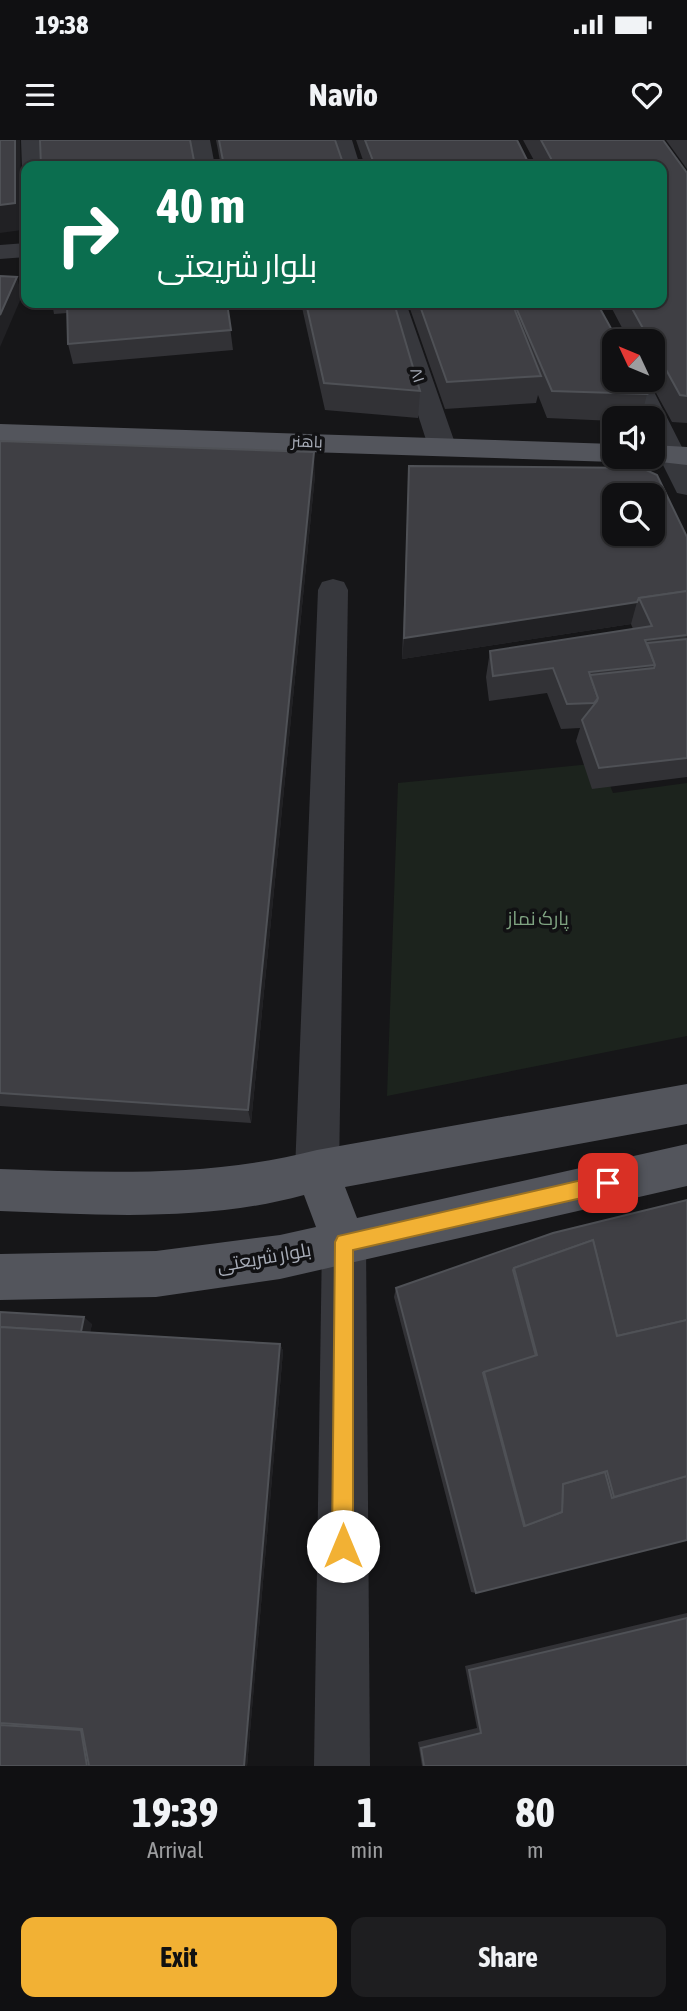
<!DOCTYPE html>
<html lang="en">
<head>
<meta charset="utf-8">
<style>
	body { margin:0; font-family:"Asap Condensed",Cairo,sans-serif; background:#1e1e20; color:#f1f3f6; height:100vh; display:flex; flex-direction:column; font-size:26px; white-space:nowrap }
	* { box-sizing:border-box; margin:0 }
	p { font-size:23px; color:#9c9d9f }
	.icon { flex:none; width:38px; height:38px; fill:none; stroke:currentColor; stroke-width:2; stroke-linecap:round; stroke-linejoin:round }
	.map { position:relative; height:1626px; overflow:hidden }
	.drawer { display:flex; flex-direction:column; background:#101012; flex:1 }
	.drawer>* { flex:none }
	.guide { position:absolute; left:21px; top:21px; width:646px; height:147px; border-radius:14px; box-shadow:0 2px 5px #0004,0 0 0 2px #303032; background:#0b6e4f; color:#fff; overflow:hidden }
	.needle { width:46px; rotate:314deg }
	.tools { position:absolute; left:602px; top:189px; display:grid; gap:14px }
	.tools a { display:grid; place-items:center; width:63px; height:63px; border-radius:14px; background:#101012; box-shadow:0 2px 5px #0004,0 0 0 2px #303032; font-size:35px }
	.pin { position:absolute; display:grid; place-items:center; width:60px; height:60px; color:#fff; margin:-30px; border-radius:14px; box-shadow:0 4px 10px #0006 }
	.me { position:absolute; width:77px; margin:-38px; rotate:0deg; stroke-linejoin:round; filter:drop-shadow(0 0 5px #0008) }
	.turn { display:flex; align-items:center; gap:24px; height:147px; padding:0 21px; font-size:32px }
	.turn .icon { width:91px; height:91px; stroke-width:2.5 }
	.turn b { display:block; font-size:49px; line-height:60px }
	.eta { display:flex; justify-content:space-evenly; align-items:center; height:119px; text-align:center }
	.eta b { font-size:42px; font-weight:700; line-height:49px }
	.action { display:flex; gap:14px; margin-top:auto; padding:14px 21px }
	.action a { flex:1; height:80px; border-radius:14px; background:#f2b134; color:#111; font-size:28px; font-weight:700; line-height:80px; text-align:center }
	.action a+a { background:#1e1e20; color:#f1f3f6 }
	.status { display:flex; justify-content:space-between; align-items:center; height:49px; padding:0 35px; background:#101012; direction:ltr }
	.status svg { height:19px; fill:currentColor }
	header { display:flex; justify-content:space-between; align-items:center; height:91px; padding:0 21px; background:#101012; font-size:32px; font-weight:700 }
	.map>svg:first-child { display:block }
</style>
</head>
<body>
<div class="status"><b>19:38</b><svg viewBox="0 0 49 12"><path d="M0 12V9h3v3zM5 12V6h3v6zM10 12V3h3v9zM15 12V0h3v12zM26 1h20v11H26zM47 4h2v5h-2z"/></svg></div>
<header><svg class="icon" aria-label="menu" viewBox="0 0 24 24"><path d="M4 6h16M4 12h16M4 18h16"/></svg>Navio<svg class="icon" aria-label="heart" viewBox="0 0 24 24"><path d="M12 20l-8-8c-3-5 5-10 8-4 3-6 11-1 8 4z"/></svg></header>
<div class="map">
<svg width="687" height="1626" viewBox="0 0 687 1626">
	<rect width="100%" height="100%" fill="#161618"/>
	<polygon fill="#1c231d" points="601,623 613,653 687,643 687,896 387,956 398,643"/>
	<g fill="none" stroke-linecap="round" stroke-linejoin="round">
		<g fill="#37383d" fill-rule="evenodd">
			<polygon points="21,0 43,0 44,26 26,26 25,31 22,26"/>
			<polygon points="188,0 210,0 215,26 193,26"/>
			<polygon points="330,0 352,0 360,26 338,26"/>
			<polygon points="26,103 26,117 0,119 0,105"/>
			<polygon points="382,163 406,163 456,306 452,312 442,315 432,312 428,306"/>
			<polygon points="622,240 648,240 687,317 687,355 677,353 653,305 653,278 640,278"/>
			<polygon points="333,439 344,442 348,450 339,1031 332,1046 317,1052 302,1046 295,1031 318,450 322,442"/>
			<polygon points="344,1080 360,1086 366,1102 370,1626 314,1626 322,1102 328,1086"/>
		</g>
		<g fill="#53555c" fill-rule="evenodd">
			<polygon points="0,284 614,304 614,317 626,317 614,322 0,302"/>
			<polygon points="653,305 687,307 687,325 643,320 641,317 653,317"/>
			<path d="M687,944V984L345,1047L357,1078L687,1004V1046L280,1139L156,1157L0,1160V1114L156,1111L280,1095L316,1087L304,1055C206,1082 101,1075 0,1071V1029C107,1033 213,1037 317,1010Z"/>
		</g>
	</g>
	<g fill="#323236">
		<polygon points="216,0 335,0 344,26 221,26"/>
		<polygon points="356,0 517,0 530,26 365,26"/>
		<polygon points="523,0 663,0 687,33 687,283 672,282 649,240 653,240 653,201 629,201 609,163 662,163 662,26 537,26"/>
		<polygon points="666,0 687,0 687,29"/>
		<polygon points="52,163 227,163 233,210 73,224 68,204 67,173 54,174"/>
		<polygon points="301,163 394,163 420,251 418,278 325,270"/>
		<polygon points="408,163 597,163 647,254 641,278 614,278 614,281 547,278 538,255 536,263 445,269"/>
		<polygon points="0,301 315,335 251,983 0,966"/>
		<polygon points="409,326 687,397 687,637 592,649 576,601 580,588 561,589 547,553 489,561 486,537 490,511 633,489 631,484 402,519"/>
		<polygon points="553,1093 687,1400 476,1453 471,1452 394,1157 396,1148"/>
		<polygon points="0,1172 92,1184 90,1192 280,1204 283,1211 247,1626 0,1626"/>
		<polygon points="687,1473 687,1626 422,1626 418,1602 477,1588 465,1526"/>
	</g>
	<g fill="#212124">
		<polygon points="15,0 20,0 22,90 0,93 0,65"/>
		<polygon points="17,137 22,156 0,207 0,175"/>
		<polygon points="314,312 315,335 251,983 248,970"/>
		<polygon points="637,462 631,484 402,519 404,498"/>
		<polygon points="84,1177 92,1184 89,1199 81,1193"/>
		<polygon points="280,1204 283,1211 247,1626 244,1626"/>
		<polygon points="93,1582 101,1626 87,1626 81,1590"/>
	</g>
	<g fill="#3f3f44" stroke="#4f5156" stroke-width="2" fill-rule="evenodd">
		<polygon points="0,0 15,0 15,63 0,65"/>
		<polygon points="40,0 190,0 195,26 41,26"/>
		<polygon points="219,0 335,0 344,26 224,26"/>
		<polygon points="365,0 517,0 530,26 375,26"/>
		<polygon points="541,0 663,0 687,33 687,256 680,255 653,206 653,201 650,201 629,163 662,163 662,26 555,26"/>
		<polygon points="0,136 17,137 0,175"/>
		<polygon points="67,163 227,163 231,190 68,204"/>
		<polygon points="306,163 394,163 420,251 324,243"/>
		<polygon points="419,163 512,163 541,236 447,242"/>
		<polygon points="514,163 597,163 618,201 614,201 614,240 639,240 647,254 552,251"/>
		<polygon points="0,301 314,312 248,970 0,953"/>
		<path d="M409,326L642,328L657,335L687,397V451L639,458L637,462L404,498ZM614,355H653V394H614Z"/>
		<polygon points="687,451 687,495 645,500 655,525 589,532 598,558 594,563 567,564 553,528 493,536 490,511 652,486 639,458"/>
		<polygon points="687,499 687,618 599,628 582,580 597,561 598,558 590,535 654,528 655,525 647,503"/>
		<polygon points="687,1060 687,1180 617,1196 593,1100 514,1128 513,1130 536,1216 483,1233 524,1386 562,1372 563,1344 605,1332 612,1358 687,1336 687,1400 476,1453 396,1148 553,1093"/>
		<polygon points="593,1100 617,1196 687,1180 687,1336 614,1357 607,1331 563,1344 562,1372 525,1386 484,1232 537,1215 514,1128"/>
		<polygon points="0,1172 84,1177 81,1192 0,1187"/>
		<polygon points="0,1187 280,1204 244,1626 89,1626 82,1589 0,1583"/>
		<polygon points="687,1478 687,1626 424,1626 421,1608 481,1593 469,1530"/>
		<polygon points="0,1585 81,1590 87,1626 0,1626"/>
	</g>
	<polygon fill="#f2b134" stroke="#9d7322" stroke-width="2" points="608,1034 614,1037 617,1043 614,1049 608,1052 353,1110 353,1406 350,1413 343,1416 335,1413 332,1406 335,1102 338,1096"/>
	<g text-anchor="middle" stroke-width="7" stroke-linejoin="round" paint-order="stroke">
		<g font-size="16" fill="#a8adb8" stroke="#111113">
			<text transform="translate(418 235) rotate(72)" y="6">۸۱</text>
			<text transform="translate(307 301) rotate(2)" y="6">باهنر</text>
		</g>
		<g font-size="19" fill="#7fa381" stroke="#111113">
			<text x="538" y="785">پارک نماز</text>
		</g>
		<g font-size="19" fill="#a8adb8" stroke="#111113">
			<text transform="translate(264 1117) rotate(-10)" y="7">بلوار شریعتی</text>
		</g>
	</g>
</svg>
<div class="tools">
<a><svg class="needle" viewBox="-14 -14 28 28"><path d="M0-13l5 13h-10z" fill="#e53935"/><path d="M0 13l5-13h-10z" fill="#9c9d9f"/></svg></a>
<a><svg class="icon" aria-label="sound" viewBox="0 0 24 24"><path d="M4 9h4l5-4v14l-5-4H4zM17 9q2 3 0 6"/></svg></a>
<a><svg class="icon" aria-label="search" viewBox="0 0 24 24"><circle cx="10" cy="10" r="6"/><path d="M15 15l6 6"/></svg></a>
</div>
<div class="pin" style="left:608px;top:1043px;background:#d93025"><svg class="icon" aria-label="arrive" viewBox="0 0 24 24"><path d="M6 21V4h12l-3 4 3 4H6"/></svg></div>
<svg class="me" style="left:343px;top:1406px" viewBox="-20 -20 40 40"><circle r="19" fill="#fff"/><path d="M0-13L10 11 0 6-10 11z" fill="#f2b134"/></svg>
<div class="guide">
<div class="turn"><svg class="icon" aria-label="right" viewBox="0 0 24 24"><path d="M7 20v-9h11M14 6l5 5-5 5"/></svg><div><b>40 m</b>بلوار شریعتی</div></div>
</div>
</div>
<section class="drawer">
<div class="eta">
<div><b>19:39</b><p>Arrival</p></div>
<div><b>1</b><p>min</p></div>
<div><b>80</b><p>m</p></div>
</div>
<div class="action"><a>Exit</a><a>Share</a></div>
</section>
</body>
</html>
